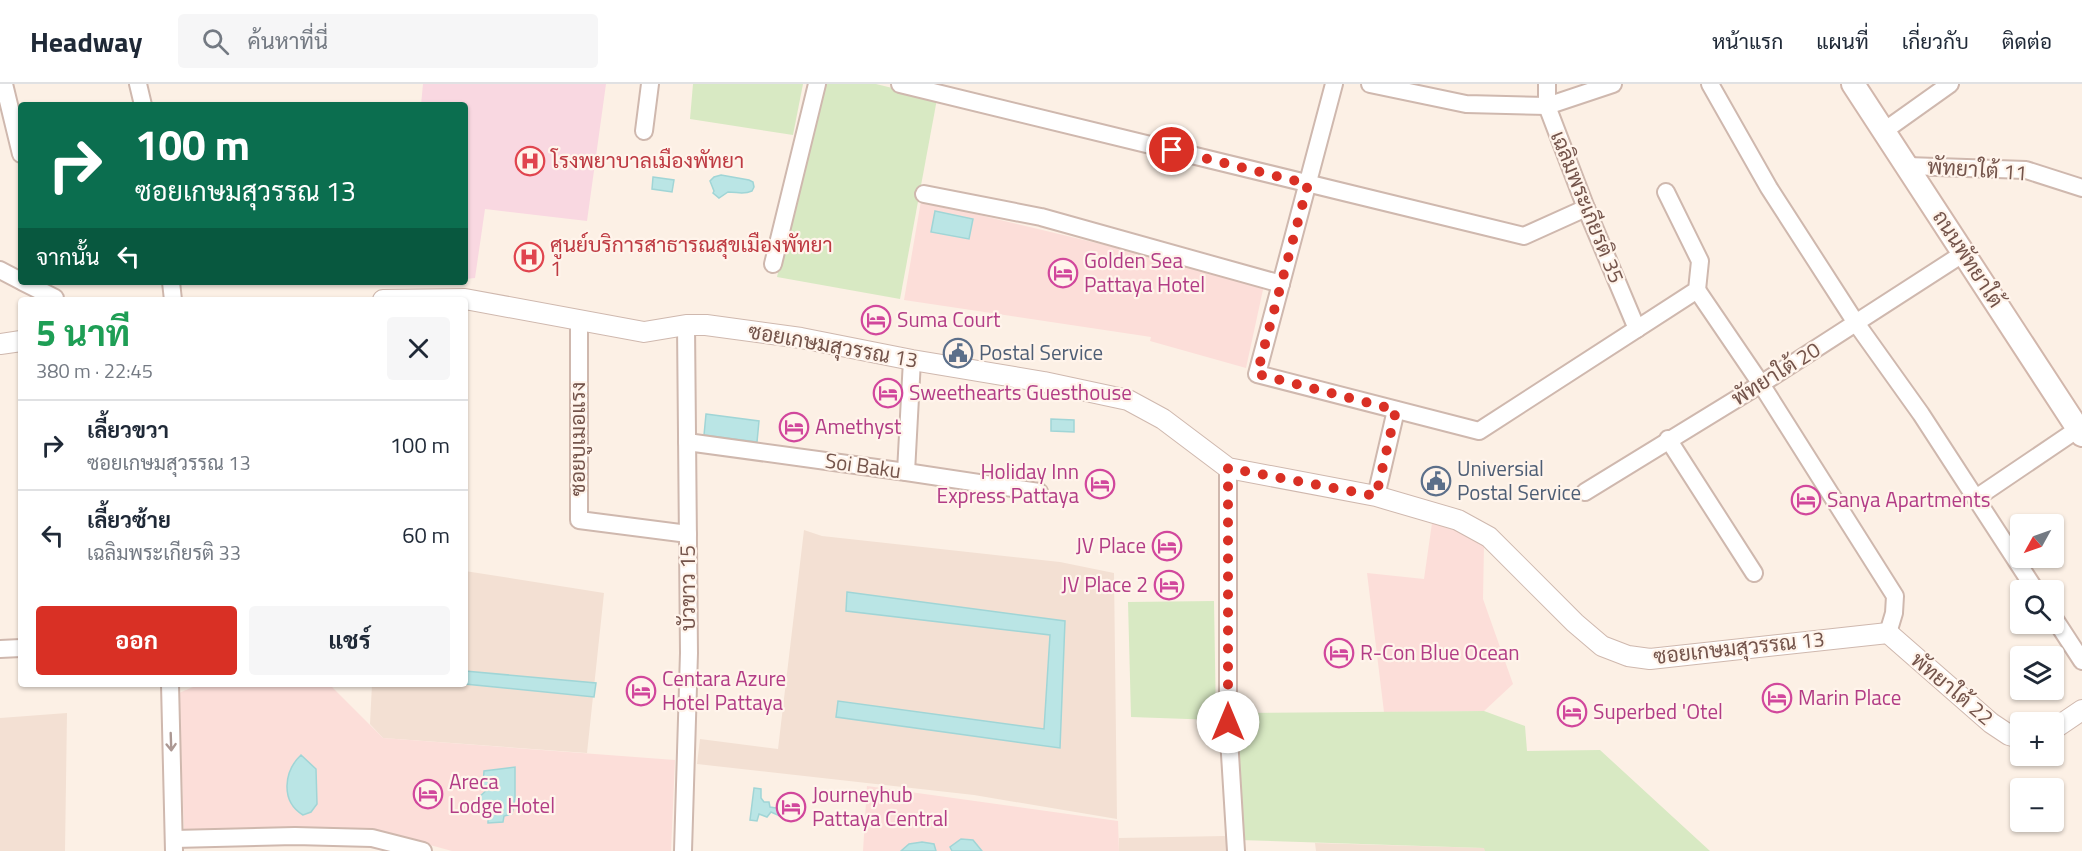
<!DOCTYPE html>
<html lang="th">
<head>
<meta charset="utf-8">
<style>
	body { margin:0; font-family:"Titillium Web",Sarabun,sans-serif; background:#f6f6f7; color:#1f2937; height:100vh; display:flex; flex-direction:column; font-size:22px; white-space:nowrap }
	* { box-sizing:border-box; margin:0 }
	p { font-size:20px; color:#747a83 }
	.icon { flex:none; width:33px; height:33px; fill:none; stroke:currentColor; stroke-width:2; stroke-linecap:round; stroke-linejoin:round }
	.map { position:relative; flex:1; overflow:hidden }
	.sheet { position:absolute; left:18px; top:213px; width:450px; height:390px; display:flex; flex-direction:column; background:#fff; border-radius:6px; box-shadow:0 2px 4px #0004 }
	.sheet>* { flex:none }
	.hud { position:absolute; left:18px; top:18px; width:450px; height:183px; border-radius:6px; box-shadow:0 2px 4px #0004; background:#0b6e4f; color:#fff; overflow:hidden }
	.needle { width:39px; rotate:230deg }
	.tools { position:absolute; left:2010px; top:430px; display:grid; gap:12px }
	.tools a { display:grid; place-items:center; width:54px; height:54px; border-radius:6px; background:#fff; box-shadow:0 2px 4px #0004; font-size:30px }
	.pin { position:absolute; display:grid; place-items:center; width:51px; height:51px; color:#fff; margin:-26px; border:3px solid #fff; border-radius:50%; box-shadow:0 2px 6px #0007 }
	.me { position:absolute; width:66px; margin:-33px; rotate:0deg; stroke-linejoin:round; filter:drop-shadow(0 0 4px #0008) }
	.turn { display:flex; align-items:center; gap:21px; height:126px; padding:0 18px; font-size:27px }
	.turn .icon { width:78px; height:78px; stroke-width:2.5 }
	.turn b { display:block; font-size:42px; line-height:51px }
	.then { display:flex; align-items:center; height:57px; padding:0 18px; background:#0003; gap:12px; font-size:22px }
	.round { display:grid; place-items:center; flex:none; width:63px; height:63px; border-radius:6px; background:#f6f6f7 }
	.overview { display:flex; align-items:center; justify-content:space-between; height:102px; padding:0 18px }
	h1 { font-size:36px; font-weight:700; line-height:45px; color:#1e9e55 }
	.primary-button { display:flex; gap:12px; margin-top:auto; padding:12px 18px }
	.primary-button a { flex:1; height:69px; border-radius:6px; background:#d93025; color:#fff; font-size:24px; font-weight:700; line-height:69px; text-align:center }
	.primary-button a+a { background:#f6f6f7; color:#1f2937 }
	ul { padding:0; list-style:none }
	li { display:flex; align-items:center; gap:18px; height:90px; padding:0 18px; border-top:2px solid #e0e1e3 }
	li div { flex:1 }
	li b { display:block; font-size:22px }
	li em { font-style:normal }
	header { display:flex; align-items:center; gap:36px; box-sizing:border-box; height:84px; padding:0 30px; background:#fff; border-bottom:2px solid #e0e1e3 }
	header strong { font-size:28px }
	nav { display:flex; gap:33px; margin-inline-start:auto; font-size:21px }
	.search { width:420px; height:54px; background:#f6f6f7; display:flex; align-items:center; gap:15px; box-sizing:border-box; padding:0 21px; border-radius:6px; color:#747a83; font-size:22px }
	.map>svg:first-child { display:block }
</style>
</head>
<body>
<header>
<strong>Headway</strong>
<div class="search"><svg class="icon" aria-label="search" viewBox="0 0 24 24"><circle cx="10" cy="10" r="6"/><path d="M15 15l6 6"/></svg>ค้นหาที่นี่</div>
<nav><a>หน้าแรก</a><a>แผนที่</a><a>เกี่ยวกับ</a><a>ติดต่อ</a></nav>
</header>
<div class="map">
<svg width="2082" height="767" viewBox="0 0 2082 767">
	<rect width="100%" height="100%" fill="#fcf0e5"/>
	<g fill="#f3e0d3">
		<polygon points="804,446 822,452 1060,478 1114,489 1117,735 974,711 697,680 700,655 778,665"/>
		<polygon points="465,487 604,509 587,669 383,654 370,640 372,600 465,600"/>
		<polygon points="67,629 65,767 0,767 0,634"/>
		<polygon points="1224,752 1228,753 1229,767 1119,767 1119,754"/>
		<polygon points="1315,759 1485,764 1485,767 1316,767"/>
	</g>
	<g fill="#fcded9">
		<polygon points="921,117 1172,177 1264,201 1246,284 1150,257 1151,253 904,216"/>
		<polygon points="1432,439 1461,447 1484,461 1483,515 1513,600 1484,627 1384,628 1367,489 1424,495"/>
		<polygon points="200,600 329,600 383,654 675,676 671,767 452,767 371,745 184,748 179,609"/>
		<polygon points="867,702 1118,737 1119,767 863,767"/>
	</g>
	<polygon fill="#f9d8e1" points="423,0 606,0 587,137 485,125 475,194 465,195 465,21 421,21"/>
	<g fill="#d8e9c3">
		<polygon points="693,0 803,0 793,51 690,35"/>
		<polygon points="822,0 876,0 937,15 900,215 777,193"/>
		<polygon points="1214,517 1216,636 1131,633 1128,518"/>
		<polygon points="1484,627 1525,642 1527,667 1600,666 1710,767 1485,767 1484,764 1239,756 1236,629"/>
	</g>
	<g fill="#bae5e5" stroke="#a0d5d6" stroke-width="1.5">
		<path d="M721,91L749,96L753,98L754,103L752,107C743,111 738,108 728,108L719,114L713,109L714,107L710,97L714,93Z"/>
		<polygon points="653,93 674,96 672,108 652,105"/>
		<polygon points="935,127 973,135 969,155 931,148"/>
		<polygon points="706,330 759,337 757,358 704,351"/>
		<polygon points="1051,335 1074,336 1074,348 1051,347"/>
		<polygon points="847,508 1065,537 1060,664 836,633 838,617 1044,645 1050,551 846,527"/>
		<polygon points="465,587 596,599 594,613 465,600"/>
		<path d="M301,671L316,685L317,720L311,728L303,731C280,717 284,687 301,671Z"/>
		<polygon points="515,683 515,715 512,730 504,732 503,738 488,739 488,731 479,728 478,714 489,704 483,702 484,687"/>
		<polygon points="754,704 761,705 761,714 764,718 769,718 770,723 776,724 780,721 785,722 786,731 782,733 771,728 767,733 759,730 757,737 750,736"/>
		<polygon points="961,755 973,756 982,767 952,767 950,763"/>
		<polygon points="922,758 934,760 936,767 901,767 909,760"/>
	</g>
	<g fill="none" stroke-linecap="round" stroke-linejoin="round">
		<g stroke="#cfb8ae" stroke-width="20">
			<g id="minor">
				<polyline points="4,0 21,70"/>
				<polyline points="138,0 143,21"/>
				<polyline points="900,0 1524,152 1586,124"/>
				<polyline points="1334,0 1257,290 1479,347 1697,206 1700,177 1666,108"/>
				<polyline points="1370,0 1466,20 1547,22 1613,0"/>
				<polyline points="1547,0 1547,22 1586,124 1637,245"/>
				<polyline points="1710,0 1769,104 1856,239 1921,330 2036,507"/>
				<polyline points="644,47 650,0"/>
				<polyline points="1884,47 1950,0"/>
				<polyline points="1907,82 2026,86 2082,104"/>
				<polyline points="924,110 1041,133 1281,200"/>
				<polyline points="773,180 817,0"/>
				<polyline points="0,186 21,197"/>
				<polyline points="23,198 55,214"/>
				<polyline points="171,198 173,216"/>
				<polyline points="1697,206 1761,300 1895,512 1894,529 1888,549"/>
				<polyline points="579,236 579,436 688,450"/>
				<polyline points="1668,355 1754,489"/>
				<polyline points="687,358 906,388 1039,408"/>
				<polyline points="1228,384 1228,638 1236,767"/>
				<polyline points="906,388 912,276"/>
				<polyline points="1585,408 1761,300 1964,169"/>
				<polyline points="1376,412 1396,326"/>
				<polyline points="1976,414 2078,345"/>
				<polyline points="2054,534 2082,577"/>
				<polyline points="0,565 21,564"/>
				<polyline points="170,600 174,767"/>
				<polyline points="174,755 295,752 372,754 423,767"/>
				<polyline points="683,767 689,569 686,241"/>
			</g>
		</g>
		<g stroke="#cfb8ae" stroke-width="22">
			<g id="tertiary">
				<polyline points="383,216 465,215 644,248 686,241 706,241 801,254 912,276 1044,298 1128,316 1163,335 1228,384 1376,412 1458,436 1489,453 1575,539 1602,562 1628,572 1650,575 1888,549 1991,639 2009,651 2020,654"/>
				<polyline points="0,260 21,257"/>
				<polyline points="2054,645 2082,626"/>
			</g>
		</g>
		<g stroke="#d2b7ac" stroke-width="26">
			<polyline id="secondary" points="1853,0 2082,351"/>
		</g>
		<use href="#minor" stroke="#fff" stroke-width="16"/>
		<use href="#tertiary" stroke="#fff" stroke-width="20"/>
		<use href="#secondary" stroke="#fff" stroke-width="22"/>
	</g>
	<defs><path id="oneway-shaft" d="M-6 0H5M1.5-3L5.5 0L1.5 3" fill="none" stroke-width="1.6" stroke-linecap="round" stroke-linejoin="round" transform="scale(1.5)"/></defs>
	<use stroke="#ac9893" href="#oneway-shaft" transform="translate(171 658) rotate(88)"/>
	<g fill="none" stroke-linecap="round" stroke-linejoin="round">
		<polyline stroke="#d93025" stroke-width="10" stroke-dasharray="0 18" points="1172,66 1308,100 1257,290 1396,326 1376,412 1228,384 1228,638"/>
	</g>
	<defs>
		<g id="hospital-ring" transform="scale(1.5)"><circle r="9.5" fill="#fff4eb" stroke="#e0444e" stroke-width="1.5"/><path d="M-5-5h3v3.5h4V-5h3V5h-3V1.5h-4V5h-3Z" fill="#e0444e"/></g>
		<g id="hotel-ring" transform="scale(1.5)"><circle r="9.5" fill="#fff4eb" stroke="#d1479c" stroke-width="1.5"/><path d="M-6-4.5h1.5V1H6V5H4.5V3h-9V5H-6ZM-4 0a1.8 1.8 0 1 1 3.6 0ZM.5 0V-2.5h3Q6-2.5 6 0Z" fill="#d1479c"/></g>
		<g id="civic-ring" transform="scale(1.5)"><circle r="9.5" fill="#fff4eb" stroke="#5c6f8a" stroke-width="1.5"/><path d="M-.6-6.5H3V-4.5H.6V-3L4-1V1h2V6H-6V1h2V-1L-.6-3ZM-1.2 2.5V6h2.4V2.5Z" fill="#5c6f8a"/></g>
	</defs>
	<g fill-rule="evenodd">
		<use href="#hospital-ring" x="530" y="77"/>
		<use href="#hospital-ring" x="529" y="173"/>
		<use href="#hotel-ring" x="1063" y="189"/>
		<use href="#hotel-ring" x="876" y="236"/>
		<use href="#civic-ring" x="958" y="269"/>
		<use href="#hotel-ring" x="888" y="309"/>
		<use href="#hotel-ring" x="794" y="343"/>
		<use href="#civic-ring" x="1436" y="397"/>
		<use href="#hotel-ring" x="1100" y="400"/>
		<use href="#hotel-ring" x="1806" y="416"/>
		<use href="#hotel-ring" x="1167" y="462"/>
		<use href="#hotel-ring" x="1169" y="501"/>
		<use href="#hotel-ring" x="1339" y="569"/>
		<use href="#hotel-ring" x="641" y="607"/>
		<use href="#hotel-ring" x="1777" y="614"/>
		<use href="#hotel-ring" x="1572" y="628"/>
		<use href="#hotel-ring" x="428" y="710"/>
		<use href="#hotel-ring" x="791" y="723"/>
	</g>
	<g text-anchor="middle" stroke-width="4.5" stroke-linejoin="round" paint-order="stroke">
		<g font-size="21" fill="#be3a42" stroke="#fff4eb" text-anchor="start">
			<text x="551" y="84">โรงพยาบาลเมืองพัทยา</text>
			<text x="550" y="168">ศูนย์บริการสาธารณสุขเมืองพัทยา<tspan x="550" dy="24">1</tspan></text>
		</g>
		<g font-size="21" fill="#74544b" stroke="#fff4eb">
			<text transform="translate(1977 86) rotate(4)" y="7">พัทยาใต้ 11</text>
			<text transform="translate(1587 123) rotate(68)" y="7">เฉลิมพระเกียรติ 35</text>
			<text transform="translate(1968 175) rotate(57)" y="7">ถนนพัทยาใต้</text>
			<text transform="translate(833 262) rotate(10)" y="7">ซอยเกษมสุวรรณ 13</text>
			<text transform="translate(1776 290) rotate(-32)" y="7">พัทยาใต้ 20</text>
			<text transform="translate(578 355) rotate(-90)" y="7">ซอยบูเมอแรง</text>
			<text transform="translate(863 382) rotate(8)" y="7">Soi Baku</text>
			<text transform="translate(688 504) rotate(-90)" y="7">บัวขาว 15</text>
			<text transform="translate(1739 564) rotate(-6)" y="7">ซอยเกษมสุวรรณ 13</text>
			<text transform="translate(1952 605) rotate(40)" y="7">พัทยาใต้ 22</text>
		</g>
		<g font-size="21" fill="#b23c85" stroke="#fff4eb" text-anchor="start">
			<text x="1084" y="184">Golden Sea<tspan x="1084" dy="24">Pattaya Hotel</tspan></text>
			<text x="897" y="243">Suma Court</text>
			<text x="909" y="316">Sweethearts Guesthouse</text>
			<text x="815" y="350">Amethyst</text>
			<text x="1079" y="395" text-anchor="end">Holiday Inn<tspan x="1079" dy="24">Express Pattaya</tspan></text>
			<text x="1827" y="423">Sanya Apartments</text>
			<text x="1146" y="469" text-anchor="end">JV Place</text>
			<text x="1148" y="508" text-anchor="end">JV Place 2</text>
			<text x="1360" y="576">R-Con Blue Ocean</text>
			<text x="662" y="602">Centara Azure<tspan x="662" dy="24">Hotel Pattaya</tspan></text>
			<text x="1798" y="621">Marin Place</text>
			<text x="1593" y="635">Superbed 'Otel</text>
			<text x="449" y="705">Areca<tspan x="449" dy="24">Lodge Hotel</tspan></text>
			<text x="812" y="718">Journeyhub<tspan x="812" dy="24">Pattaya Central</tspan></text>
		</g>
		<g font-size="21" fill="#4e5e75" stroke="#fff4eb" text-anchor="start">
			<text x="979" y="276">Postal Service</text>
			<text x="1457" y="392">Universial<tspan x="1457" dy="24">Postal Service</tspan></text>
		</g>
	</g>
</svg>
<div class="tools">
<a><svg class="needle" viewBox="-14 -14 28 28"><path d="M0-13l5 13h-10z" fill="#e53935"/><path d="M0 13l5-13h-10z" fill="#747a83"/></svg></a>
<a><svg class="icon" aria-label="search" viewBox="0 0 24 24"><circle cx="10" cy="10" r="6"/><path d="M15 15l6 6"/></svg></a>
<a><svg class="icon" aria-label="layers" viewBox="0 0 24 24"><path d="M12 4l9 5-9 5-9-5zM3 14l9 5 9-5"/></svg></a>
<a>+</a>
<a>−</a>
</div>
<div class="pin" style="left:1172px;top:66px;background:#d93025"><svg class="icon" aria-label="arrive" viewBox="0 0 24 24"><path d="M6 21V4h12l-3 4 3 4H6"/></svg></div>
<svg class="me" style="left:1228px;top:638px" viewBox="-20 -20 40 40"><circle r="19" fill="#fff"/><path d="M0-13L10 11 0 6-10 11z" fill="#d93025"/></svg>
<div class="hud">
<div class="turn"><svg class="icon" aria-label="right" viewBox="0 0 24 24"><path d="M7 20v-9h11M14 6l5 5-5 5"/></svg><div><b>100 m</b>ซอยเกษมสุวรรณ 13</div></div>
<div class="then">จากนั้น<svg class="icon" aria-label="left" viewBox="0 0 24 24"><path d="M17 20v-9H6M10 6l-5 5 5 5"/></svg></div>
</div>
<section class="sheet">
<div class="overview"><div><h1>5 นาที</h1><p>380 m · 22:45</p></div><a class="round"><svg class="icon" aria-label="close" viewBox="0 0 24 24"><path d="M6 6l12 12M18 6L6 18"/></svg></a></div>
<ul>
<li><svg class="icon" aria-label="right" viewBox="0 0 24 24"><path d="M7 20v-9h11M14 6l5 5-5 5"/></svg><div><b>เลี้ยวขวา</b><p>ซอยเกษมสุวรรณ 13</p></div><em>100 m</em></li>
<li><svg class="icon" aria-label="left" viewBox="0 0 24 24"><path d="M17 20v-9H6M10 6l-5 5 5 5"/></svg><div><b>เลี้ยวซ้าย</b><p>เฉลิมพระเกียรติ 33</p></div><em>60 m</em></li>
</ul>
<div class="primary-button"><a>ออก</a><a>แชร์</a></div>
</section>
</div>
</body>
</html>
